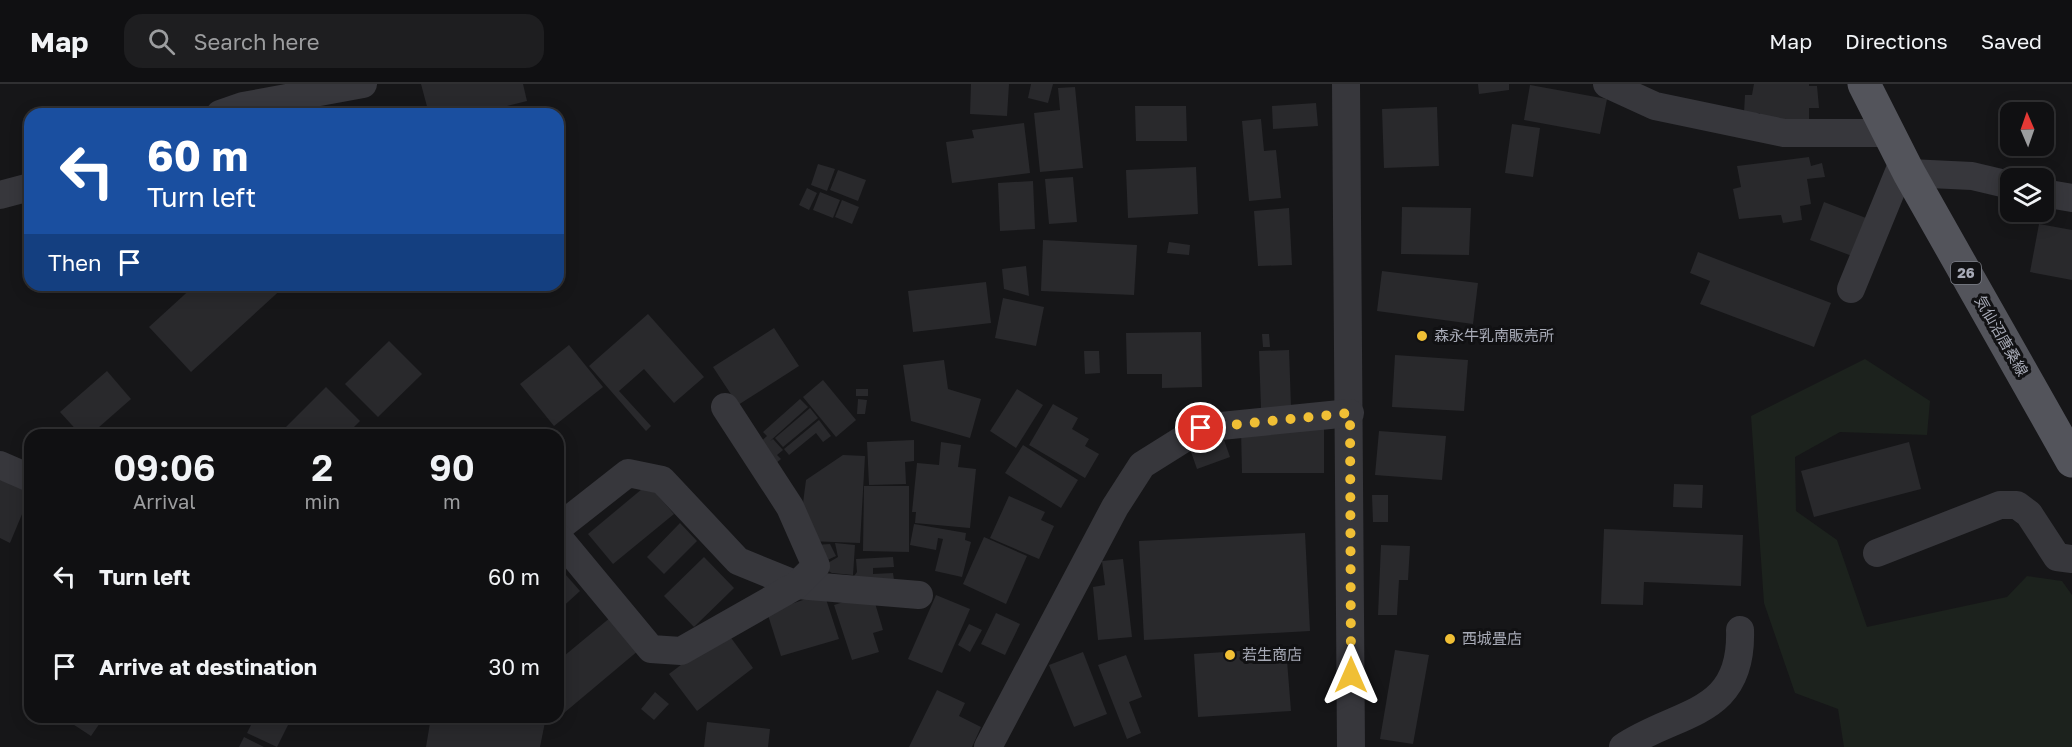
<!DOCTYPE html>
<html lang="en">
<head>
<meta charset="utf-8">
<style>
	body { margin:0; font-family:"Golos Text","Noto Sans JP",sans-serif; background:#1e1e20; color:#f1f3f6; height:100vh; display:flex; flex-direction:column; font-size:22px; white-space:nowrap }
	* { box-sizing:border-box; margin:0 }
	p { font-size:20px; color:#9c9d9f }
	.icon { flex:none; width:33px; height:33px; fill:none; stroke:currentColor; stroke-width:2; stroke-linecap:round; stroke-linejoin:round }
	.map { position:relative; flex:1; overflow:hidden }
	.sheet { position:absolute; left:24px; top:345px; width:540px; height:294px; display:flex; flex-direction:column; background:#101012; border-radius:18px; box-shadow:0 3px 15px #0003,0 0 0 2px #303032 }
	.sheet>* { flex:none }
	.hud { position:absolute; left:24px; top:24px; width:540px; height:183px; border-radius:18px; box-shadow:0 3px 15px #0003,0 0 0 2px #303032; background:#1a4fa0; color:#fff; overflow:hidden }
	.needle { width:39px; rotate:358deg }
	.buttons { position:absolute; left:2000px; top:18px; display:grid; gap:12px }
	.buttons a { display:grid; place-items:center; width:54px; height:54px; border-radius:12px; background:#101012; box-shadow:0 3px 15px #0003,0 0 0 2px #303032; font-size:30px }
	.pin { position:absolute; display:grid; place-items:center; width:51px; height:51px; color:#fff; margin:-26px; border:3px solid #fff; border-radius:50%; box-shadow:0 2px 6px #0007 }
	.me { position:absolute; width:66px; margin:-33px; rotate:0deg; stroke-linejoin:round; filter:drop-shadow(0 0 4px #0008) }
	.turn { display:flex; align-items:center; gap:21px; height:126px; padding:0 24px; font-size:27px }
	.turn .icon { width:78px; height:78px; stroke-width:2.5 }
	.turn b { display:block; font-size:42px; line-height:51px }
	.then { display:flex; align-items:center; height:57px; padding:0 24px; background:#0003; gap:12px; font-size:22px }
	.eta { display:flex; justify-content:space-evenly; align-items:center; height:102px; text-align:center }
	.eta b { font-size:36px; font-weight:600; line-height:42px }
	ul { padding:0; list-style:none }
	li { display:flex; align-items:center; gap:18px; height:90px; padding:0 24px }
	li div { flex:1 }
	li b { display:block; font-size:22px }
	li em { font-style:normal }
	header { display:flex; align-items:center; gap:36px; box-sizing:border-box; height:84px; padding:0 30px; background:#101012; border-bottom:2px solid #303032 }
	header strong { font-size:28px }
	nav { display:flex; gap:33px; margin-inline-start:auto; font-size:21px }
	.search { width:420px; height:54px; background:#1e1e20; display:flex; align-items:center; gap:15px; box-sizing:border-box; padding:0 21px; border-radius:18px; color:#9c9d9f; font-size:22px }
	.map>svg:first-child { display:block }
</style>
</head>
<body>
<header>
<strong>Map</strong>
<div class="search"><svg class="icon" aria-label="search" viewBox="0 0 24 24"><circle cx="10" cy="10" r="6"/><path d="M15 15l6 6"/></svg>Search here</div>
<nav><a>Map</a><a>Directions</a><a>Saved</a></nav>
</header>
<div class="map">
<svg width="2072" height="663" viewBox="0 0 2072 663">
	<rect width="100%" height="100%" fill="#161618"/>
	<polygon fill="#1c221d" points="1865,275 1930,317 1927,351 1840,348 1795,373 1796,427 1837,456 1867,543 2007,513 2027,492 2062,497 2072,511 2072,663 1844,663 1838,625 1795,609 1764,519 1751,332"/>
	<g fill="#29292c">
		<polygon points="421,0 523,0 527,17 474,30 429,30"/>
		<polygon points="971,0 1009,0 1007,32 970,30"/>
		<polygon points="1031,0 1053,0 1048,19 1028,14"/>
		<polygon points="1478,0 1509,0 1509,6 1479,10"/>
		<polygon points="1754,0 1809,0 1809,2 1817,2 1819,24 1809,24 1809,37 1761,36 1760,29 1744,29 1745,11 1752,11"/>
		<polygon points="1530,1 1607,15 1600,50 1524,36"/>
		<polygon points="1075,3 1083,84 1040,88 1034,29 1060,26 1058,4"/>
		<polygon points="1316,19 1318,42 1273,45 1272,22"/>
		<polygon points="1135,22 1186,22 1187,57 1136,57"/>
		<polygon points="1437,23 1439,82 1384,84 1382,25"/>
		<polygon points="1261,35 1264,67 1276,66 1281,114 1249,117 1242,37"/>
		<polygon points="1024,39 1030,89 952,99 946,58 974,54 972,46"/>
		<polygon points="1512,40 1540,44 1533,93 1505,89"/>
		<polygon points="1809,73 1811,82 1822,79 1825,93 1807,95 1811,120 1800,122 1802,136 1783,139 1781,131 1739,135 1733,105 1741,103 1737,82"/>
		<polygon points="818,80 835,85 827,107 811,101"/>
		<polygon points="1196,83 1198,130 1128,134 1126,86"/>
		<polygon points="838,86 866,96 858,117 830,106"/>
		<polygon points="1073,93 1077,138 1049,140 1045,95"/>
		<polygon points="1033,97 1035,145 1000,147 998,99"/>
		<polygon points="807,104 817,109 809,126 799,121"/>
		<polygon points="820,108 840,116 833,134 813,126"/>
		<polygon points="842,116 859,123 852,140 835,133"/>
		<polygon points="1824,118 1866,134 1852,172 1810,156"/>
		<polygon points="1402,123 1471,124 1469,171 1401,170"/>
		<polygon points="1289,124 1292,181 1258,182 1254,127"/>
		<polygon points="2039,140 2072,146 2072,196 2030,188"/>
		<polygon points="1043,156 1137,161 1134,211 1041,207"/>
		<polygon points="1169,158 1190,161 1189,171 1167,169"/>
		<polygon points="1698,168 1831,219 1814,263 1700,220 1710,197 1690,189"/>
		<polygon points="1026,182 1029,212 1004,205 1002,185"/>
		<polygon points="1382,187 1478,199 1473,240 1377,227"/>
		<polygon points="986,198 991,239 913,248 908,207"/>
		<polygon points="39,201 59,201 42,208"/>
		<polygon points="195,201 286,201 191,288 149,243"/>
		<polygon points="413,201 435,201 433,209"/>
		<polygon points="1003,214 1044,223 1036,262 995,254"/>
		<polygon points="648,230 704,293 674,319 644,285 619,307 651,342 646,347 589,282"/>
		<polygon points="774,244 799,282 738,321 713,283"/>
		<polygon points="1201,248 1202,303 1162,304 1162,290 1127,290 1126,249"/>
		<polygon points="1262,250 1269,250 1270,263 1263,263"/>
		<polygon points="389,257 422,290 378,333 345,300"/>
		<polygon points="569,261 603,303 554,342 520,300"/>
		<polygon points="1289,266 1291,323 1261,324 1259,267"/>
		<polygon points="1084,267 1099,267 1100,289 1085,290"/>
		<polygon points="1395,271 1468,276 1464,327 1392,323"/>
		<polygon points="944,276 948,305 981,315 970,354 911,337 903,281"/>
		<polygon points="107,287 131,315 90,351 81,351 60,328"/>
		<polygon points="823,296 856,336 836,353 803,313"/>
		<polygon points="326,303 360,337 346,351 289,351 284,345"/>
		<rect x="856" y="305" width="12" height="7"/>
		<polygon points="1017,305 1043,321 1016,364 990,347"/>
		<polygon points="800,315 808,323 770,357 773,355 783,366 777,371 781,375 775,380 758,360 767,352 763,348"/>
		<polygon points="858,315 867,316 865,330 857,330"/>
		<polygon points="1053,320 1078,334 1072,345 1089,355 1085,362 1099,370 1085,394 1029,361"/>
		<polygon points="810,324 818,334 783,363 775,354"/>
		<polygon points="819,336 831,352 823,358 816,349 789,371 784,365"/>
		<polygon points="1241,345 1324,345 1324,389 1242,389"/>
		<polygon points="1379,347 1446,352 1442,396 1375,391"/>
		<polygon points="1223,353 1230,373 1197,385 1190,365"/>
		<polygon points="914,356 914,377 905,378 906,400 869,401 867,358"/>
		<polygon points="941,358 961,361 958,383 976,385 970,444 915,439 916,428 912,428 917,379 939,381"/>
		<polygon points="1909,358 1921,405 1814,433 1801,387"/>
		<polygon points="1023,361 1078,396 1061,424 1005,389"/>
		<polygon points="843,371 865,372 860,459 808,457 801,435 806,396"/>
		<polygon points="0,396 30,405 30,411 10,459 0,454"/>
		<polygon points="648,400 674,430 613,480 588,450"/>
		<polygon points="1674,400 1703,401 1702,424 1673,423"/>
		<polygon points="864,402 909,402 909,468 863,467"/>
		<polygon points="1372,411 1388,411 1388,438 1373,438"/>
		<polygon points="1009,412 1045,428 1041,436 1054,442 1039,475 990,454"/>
		<polygon points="680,439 697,457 664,490 647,473"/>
		<polygon points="914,440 966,449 965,456 971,458 962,493 935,487 943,455 938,454 936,466 910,461"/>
		<polygon points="1604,445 1743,451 1741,502 1644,498 1643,521 1601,520"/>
		<polygon points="1305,449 1310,547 1144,556 1139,457"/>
		<polygon points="984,453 1027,472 1006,520 963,500"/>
		<polygon points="835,459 855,461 853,491 832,489 821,483 838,473"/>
		<polygon points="830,460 836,472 823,478 815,461"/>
		<polygon points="1381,461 1410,462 1408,496 1399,496 1397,531 1378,531"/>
		<polygon points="704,473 734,504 694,543 664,512"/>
		<polygon points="893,473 894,483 873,484 873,490 893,489 894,496 852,495 857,488 856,475"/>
		<polygon points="1123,475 1132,553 1098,556 1093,503 1105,501 1102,477"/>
		<polygon points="558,482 580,507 558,527"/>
		<polygon points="824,509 839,555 781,572 767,528"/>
		<polygon points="872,509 883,546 873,549 879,568 852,576 834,521"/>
		<polygon points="936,511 970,525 942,589 908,575"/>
		<polygon points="996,529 1020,540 1005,571 981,560"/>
		<polygon points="611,533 639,566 558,634 558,577"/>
		<polygon points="969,540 982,546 970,568 958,561"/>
		<polygon points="726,547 753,584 697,627 669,590"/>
		<polygon points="1286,564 1291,627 1198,633 1194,570"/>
		<polygon points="1395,566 1429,571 1413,660 1380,655"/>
		<polygon points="1083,568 1107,630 1074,643 1049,581"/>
		<polygon points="1126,571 1142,613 1129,618 1141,649 1127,655 1098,581"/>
		<polygon points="937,606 965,619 959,632 981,643 972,663 909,663"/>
		<polygon points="655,608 669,620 654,636 641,625"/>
		<polygon points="62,633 104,633 91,652"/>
		<polygon points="255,633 292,633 277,663 247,649"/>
		<polygon points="431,633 546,633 540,663 426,663"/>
		<polygon points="707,638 770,645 768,663 704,663"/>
		<polygon points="244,653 264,663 239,663"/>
	</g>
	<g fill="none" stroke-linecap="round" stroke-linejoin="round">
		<g stroke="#37373c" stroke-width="28">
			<polyline points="1346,0 1351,663"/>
			<polyline points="1607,0 1655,22 1784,49 1887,49"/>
			<polyline points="220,30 243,22 363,0"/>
			<polyline points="1909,89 1972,92 2010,101"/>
			<polyline points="2043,109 2072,114"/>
			<polyline points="0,111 30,103"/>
			<polyline points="1851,205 1903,78"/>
			<polyline points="0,381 30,394"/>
			<polyline points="558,444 628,389 662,396 738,477 797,501 919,511"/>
			<polyline points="558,453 651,565 681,567 797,501 816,482 790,423 725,323"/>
			<polyline points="1877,469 2000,421 2017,421 2029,430 2057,473 2072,475"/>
			<polyline points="988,663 1115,423 1142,381 1201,344 1350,329"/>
			<path d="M1623,663C1678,626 1743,633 1740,546"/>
		</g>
		<polyline stroke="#53545b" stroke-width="33" points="1864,0 1909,89 2072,377"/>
	</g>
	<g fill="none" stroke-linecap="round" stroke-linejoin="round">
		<polyline stroke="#f0bf35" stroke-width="10" stroke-dasharray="0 18" points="1201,344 1350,329 1351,591"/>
	</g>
	<g fill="#f0bf35" stroke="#111113" stroke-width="2">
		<circle cx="1422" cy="252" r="6"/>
		<circle cx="1450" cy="555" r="6"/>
		<circle cx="1230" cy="571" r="6"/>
	</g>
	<g text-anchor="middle" stroke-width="6" stroke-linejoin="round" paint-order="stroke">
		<rect fill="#111113" stroke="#7b7d86" stroke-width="1.5" x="1951" y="178" width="30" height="22" rx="4.5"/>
		<g font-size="14" font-weight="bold" fill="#a8abb7">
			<text x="1966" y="194">26</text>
		</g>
		<g font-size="15" fill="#a8abb7" stroke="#111113" text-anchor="start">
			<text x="1434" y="257">森永牛乳南販売所</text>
			<text x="1462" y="560">西城畳店</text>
			<text x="1242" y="576">若生商店</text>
		</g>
		<g font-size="15" fill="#a8abb7" stroke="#111113">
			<text transform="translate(2001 252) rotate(60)" y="5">気仙沼唐桑線</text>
		</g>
	</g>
</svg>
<div class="buttons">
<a><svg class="needle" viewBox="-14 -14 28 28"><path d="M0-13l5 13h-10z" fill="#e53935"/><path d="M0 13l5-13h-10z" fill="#9c9d9f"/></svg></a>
<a><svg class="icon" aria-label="layers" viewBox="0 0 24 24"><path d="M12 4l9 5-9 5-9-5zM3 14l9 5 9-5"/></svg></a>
</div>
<div class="pin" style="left:1201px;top:344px;background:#d93025"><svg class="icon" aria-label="arrive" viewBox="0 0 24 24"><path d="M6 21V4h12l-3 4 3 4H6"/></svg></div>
<svg class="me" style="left:1351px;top:591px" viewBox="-20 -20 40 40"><path d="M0-17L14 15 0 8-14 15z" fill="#f0bf35" stroke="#fff" stroke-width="4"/></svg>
<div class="hud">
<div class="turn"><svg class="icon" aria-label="left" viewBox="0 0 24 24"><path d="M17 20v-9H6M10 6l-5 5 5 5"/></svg><div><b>60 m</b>Turn left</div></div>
<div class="then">Then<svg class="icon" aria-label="arrive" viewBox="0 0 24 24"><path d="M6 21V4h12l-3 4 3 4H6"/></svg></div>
</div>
<section class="sheet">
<div class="eta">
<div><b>09:06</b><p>Arrival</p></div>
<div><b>2</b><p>min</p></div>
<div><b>90</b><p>m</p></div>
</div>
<ul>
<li><svg class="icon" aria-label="left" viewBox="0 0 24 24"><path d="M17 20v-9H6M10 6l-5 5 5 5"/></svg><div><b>Turn left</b></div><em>60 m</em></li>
<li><svg class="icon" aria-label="arrive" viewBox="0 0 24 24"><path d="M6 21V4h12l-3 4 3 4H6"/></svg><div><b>Arrive at destination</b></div><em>30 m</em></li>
</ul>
</section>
</div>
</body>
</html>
